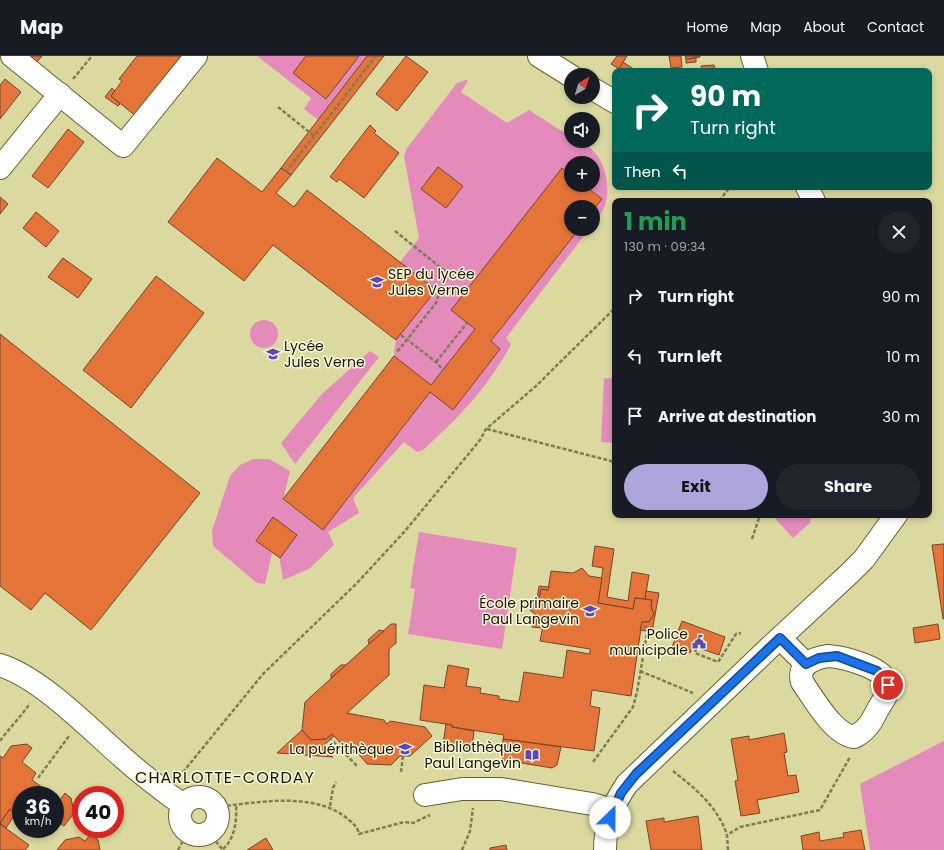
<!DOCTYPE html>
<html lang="en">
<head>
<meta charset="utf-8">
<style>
	body { margin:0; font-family:Poppins,sans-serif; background:#20242c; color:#f1f3f6; height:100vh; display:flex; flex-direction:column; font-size:15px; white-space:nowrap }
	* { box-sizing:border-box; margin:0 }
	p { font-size:13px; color:#9ea1a6 }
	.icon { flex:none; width:22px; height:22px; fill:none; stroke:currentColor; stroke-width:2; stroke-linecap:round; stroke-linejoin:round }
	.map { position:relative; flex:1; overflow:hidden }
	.details { position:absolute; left:612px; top:142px; width:320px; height:320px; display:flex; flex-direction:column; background:#171b24; border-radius:8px; box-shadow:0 2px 6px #0003 }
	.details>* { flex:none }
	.hud { position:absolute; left:612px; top:12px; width:320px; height:122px; border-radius:8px; box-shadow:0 2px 6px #0003; background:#00695c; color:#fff; overflow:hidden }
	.needle { width:26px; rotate:38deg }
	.buttons { position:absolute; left:564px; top:12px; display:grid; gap:8px }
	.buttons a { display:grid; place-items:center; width:36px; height:36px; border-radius:50%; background:#171b24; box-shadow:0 2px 6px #0003; font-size:20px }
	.speed { position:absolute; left:12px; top:730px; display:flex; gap:8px; font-size:20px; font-weight:700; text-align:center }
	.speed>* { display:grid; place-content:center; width:52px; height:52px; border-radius:50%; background:#171b24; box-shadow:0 2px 6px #0003; line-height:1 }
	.speed small { font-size:10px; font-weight:400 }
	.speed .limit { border:6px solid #d22; background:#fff; color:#111 }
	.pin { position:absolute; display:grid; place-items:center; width:34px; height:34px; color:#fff; margin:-17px; border:2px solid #fff; border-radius:50%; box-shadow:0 1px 4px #0007 }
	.me { position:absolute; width:44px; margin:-22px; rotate:23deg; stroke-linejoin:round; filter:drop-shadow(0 0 3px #0008) }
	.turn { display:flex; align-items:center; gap:14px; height:84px; padding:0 12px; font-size:18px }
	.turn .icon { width:52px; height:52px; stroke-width:2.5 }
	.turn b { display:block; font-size:28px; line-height:34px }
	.then { display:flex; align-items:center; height:38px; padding:0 12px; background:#0003; gap:8px; font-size:15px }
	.round { display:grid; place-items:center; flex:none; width:42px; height:42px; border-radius:21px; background:#20242c }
	.headline { display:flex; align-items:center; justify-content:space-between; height:68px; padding:0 12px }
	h1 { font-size:24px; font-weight:700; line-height:30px; color:#1e9e55 }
	.action { display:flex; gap:8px; margin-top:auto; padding:8px 12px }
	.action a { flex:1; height:46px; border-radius:24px; background:#aea5dd; color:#111; font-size:16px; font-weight:700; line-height:46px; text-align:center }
	.action a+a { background:#20242c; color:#f1f3f6 }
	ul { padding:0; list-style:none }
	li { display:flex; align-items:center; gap:12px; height:60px; padding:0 12px }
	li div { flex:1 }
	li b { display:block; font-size:15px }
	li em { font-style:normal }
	header { display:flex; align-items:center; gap:24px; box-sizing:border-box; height:56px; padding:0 20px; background:#171b24; border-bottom:1px solid #363941 }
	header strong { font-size:19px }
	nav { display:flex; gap:22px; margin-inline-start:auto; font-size:14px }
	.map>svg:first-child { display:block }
</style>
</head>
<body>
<header>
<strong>Map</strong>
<nav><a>Home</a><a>Map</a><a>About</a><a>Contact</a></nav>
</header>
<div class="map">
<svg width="944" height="794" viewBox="0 0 944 794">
	<rect width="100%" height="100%" fill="#dbd99f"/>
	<g fill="#e48bbc">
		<polygon points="257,0 306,0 293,17 326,43 359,0 367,0 318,64 304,53 311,42"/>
		<path d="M466,24L468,25L461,36L507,67L529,54L571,81V85C601,85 613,126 605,149C603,156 597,162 593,167V154L602,143L584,129H593V107H571V119L562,112L475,273L431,329L394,300L396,284L436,234L400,206L419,182L404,100L407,92L457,27Z"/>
		<path d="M579,173H589L506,282L511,288C488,332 459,361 423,394L417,396L404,386L353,442L359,457L328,476L334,489L309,513L283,524L273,462L256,485L272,497L265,528L257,527L213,490L212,475L230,420L240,409L253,403H269L290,415L283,444L323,474L430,336L453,354L500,293L491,285Z"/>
		<circle cx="264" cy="278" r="14"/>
		<polygon points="370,295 379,301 295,408 281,387 322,338"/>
		<polygon points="604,322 615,323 615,387 601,386"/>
		<polygon points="772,459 811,459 810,467 793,482"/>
		<polygon points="419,476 517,492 502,593 408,578 415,533 410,532"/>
		<polygon points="944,685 944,794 870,794 860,728"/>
	</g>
	<g fill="#e47438" stroke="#75452e">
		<polygon points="30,0 42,0 37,6"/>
		<polygon points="137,0 185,0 137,61 111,40 122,25 119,23"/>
		<polygon points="306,0 359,0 326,43 293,17"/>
		<polygon points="367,0 384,0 291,119 281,112"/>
		<polygon points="406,0 428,16 397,55 376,38"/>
		<polygon points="617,0 627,0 619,13 611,8"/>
		<polygon points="669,0 681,0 682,11 671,12"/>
		<polygon points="685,0 700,0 700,1 686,3"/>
		<polygon points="696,2 696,6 686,7 686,3"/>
		<polygon points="623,6 635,14 635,15 623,15 619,13"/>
		<polygon points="714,9 715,15 702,15 701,10"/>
		<polygon points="5,23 21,36 0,63 0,29"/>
		<polygon points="112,32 115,35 111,40 120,48 118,50 105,41"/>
		<polygon points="370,69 376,75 374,77 399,97 364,142 339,123 337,126 330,121"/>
		<polygon points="68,73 84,86 48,132 32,120"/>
		<polygon points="217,102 262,136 281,112 291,119 276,137 294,151 307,134 436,234 396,284 273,189 244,225 168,166"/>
		<polygon points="438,111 463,130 446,152 421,133"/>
		<polygon points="562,112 571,119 571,129 584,129 602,143 593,154 593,151 571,151 571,173 579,173 491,285 500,293 453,354 430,336 323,474 283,443 394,300 431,329 475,273 451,254"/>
		<polygon points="0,141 8,148 0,158"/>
		<polygon points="36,156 59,175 46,191 23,172"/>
		<polygon points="63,202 92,223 78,242 48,221"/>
		<polygon points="156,220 204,257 131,352 83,314"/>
		<polygon points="0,278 200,437 91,574 45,537 31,554 0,530"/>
		<polygon points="273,461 297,479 280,502 256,485"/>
		<polygon points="944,488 944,563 943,563 932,489"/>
		<polygon points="595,490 614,493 607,541 628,545 632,516 649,519 645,543 635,542 633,553 598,547 603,512 592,510"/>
		<polygon points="582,512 589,520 602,522 598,547 633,553 635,542 652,544 651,550 654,558 649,566 642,566 631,640 592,634 590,650 600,652 594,695 503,683 504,679 452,671 452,669 420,664 424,629 444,632 448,609 469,613 466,630 481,632 480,637 499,640 499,643 519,646 524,616 563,622 567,594 590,598 590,593 540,585 543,569 536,568 537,560 530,554 533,545 539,542 541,533 548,534 551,515 573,517"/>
		<polygon points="539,530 549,531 548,534 541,533 539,542 537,543"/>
		<polygon points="646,535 659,537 652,576 640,574 642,566 649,566 654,558 651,550 652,544 645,543"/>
		<polygon points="534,560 537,560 536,568 543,569 542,572 532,571"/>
		<polygon points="682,565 725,581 719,599 693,590 690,597 672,591"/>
		<polygon points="391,568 396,568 396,587 389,593 389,619 347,657 384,664 387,668 390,665 425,671 432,680 410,700 400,700 391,709 367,708 356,695 351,698 332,678 326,683 311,684 302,674 305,646"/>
		<polygon points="938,568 940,583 915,587 913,572"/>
		<polygon points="379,574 384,575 369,588 368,584"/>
		<polygon points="341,609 346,609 331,622 331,618"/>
		<polygon points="446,668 452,669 452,671 474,675 472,693 443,688"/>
		<polygon points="302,674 311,684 326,683 332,678 334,680 323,690 333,701 277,697"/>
		<polygon points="784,677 787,696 784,697 788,720 796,719 799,736 757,744 760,757 741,760 735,725 738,724 731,683 749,680 749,684"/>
		<polygon points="503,683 561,691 557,709 552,712 503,704 501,698"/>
		<polygon points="27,688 32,692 22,706 36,717 32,724 53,739 21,739 21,761 10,753 0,767 0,700 3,702 11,690"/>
		<polygon points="65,737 71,742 74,757 64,770 57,765 55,767 55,741 60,744"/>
		<polygon points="10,753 16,757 6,772 0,767"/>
		<polygon points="698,760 702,794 651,794 646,765 664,762 664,766"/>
		<polygon points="0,768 29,789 25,794 0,794"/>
		<polygon points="861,774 865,794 803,794 801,780 819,776 820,785 844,781 843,777"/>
		<polygon points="91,778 98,784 100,794 57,794 65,784 79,781 85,785"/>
		<polygon points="266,782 273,794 247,794"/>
		<polygon points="506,789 507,794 490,794 490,792"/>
	</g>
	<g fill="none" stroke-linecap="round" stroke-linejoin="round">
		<g stroke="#64612b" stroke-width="24">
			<g id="minor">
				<polyline points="12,0 123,90 196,0"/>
				<polyline points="539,0 571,20"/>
				<polyline points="752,0 757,15"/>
				<polyline points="593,33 615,46"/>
				<polyline points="0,112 60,38"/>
				<polyline points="807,131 814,145"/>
				<polyline points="780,582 806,608"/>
				<path d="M828,600C843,601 884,611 888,628C890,636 882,646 878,653C872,665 867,675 854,681C833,678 814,643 802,626C797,609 814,602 828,600Z"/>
				<path d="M0,609C41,622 89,672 121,700C141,718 162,734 183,749"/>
				<polyline points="425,739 462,733 501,733 592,748 612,754"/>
				<circle cx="199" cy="760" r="19"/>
				<path d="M605,794C605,770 613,748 627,728L769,592L850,517L864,503L896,459"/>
			</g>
		</g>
		<g stroke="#7f7d55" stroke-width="2.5" stroke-dasharray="4 2" stroke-linecap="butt">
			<polyline points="73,23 92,0"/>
			<polyline points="278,51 314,80"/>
			<polyline points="286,116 376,0"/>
			<polyline points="719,145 730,131"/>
			<polyline points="395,175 446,216 436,247 397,296"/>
			<polyline points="401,279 436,306 443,314"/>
			<polyline points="436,306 467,267"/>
			<polyline points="487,373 615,406"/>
			<polyline points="752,483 760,459"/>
			<polyline points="696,592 695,597 718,606 736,578 741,577"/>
			<polyline points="640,615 693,637"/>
			<polyline points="329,681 358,711"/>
			<path d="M0,685C10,671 21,661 30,647"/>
			<polyline points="593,706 633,651 637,636 648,571 641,570"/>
			<path d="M673,715C695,732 718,751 727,779"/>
			<polyline points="401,716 403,700"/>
			<polyline points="179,721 263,618 357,527 405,475 480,384 486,373 536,330 615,252"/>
			<polyline points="38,722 69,680"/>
			<polyline points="330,750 333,732 336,726"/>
			<path d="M215,751C256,747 315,734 349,764C354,768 358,772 359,778L404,766L413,767L430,759"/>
			<polyline points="208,776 223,794"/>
			<path d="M223,793C235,782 237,765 236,749"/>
			<polyline points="178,794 188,776"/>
			<polyline points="462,794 470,775 473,752"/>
			<polyline points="728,794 727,779 740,771 820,754 850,701"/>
		</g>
		<use href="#minor" stroke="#fff" stroke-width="22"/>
	</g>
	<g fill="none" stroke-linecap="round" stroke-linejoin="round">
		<g stroke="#114b97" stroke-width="10">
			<polyline id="route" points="610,762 621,737 636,718 780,582 806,608 819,602 837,600 877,615 885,622 888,629"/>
		</g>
		<use href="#route" stroke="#1a73e8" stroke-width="7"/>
	</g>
	<defs>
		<g id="school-bare" transform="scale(1.08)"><path d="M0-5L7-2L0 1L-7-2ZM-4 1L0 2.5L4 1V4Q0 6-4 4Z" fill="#5c45be" stroke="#f9f8db" stroke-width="2.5" paint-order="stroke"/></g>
		<g id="civic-bare" transform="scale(1.08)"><path d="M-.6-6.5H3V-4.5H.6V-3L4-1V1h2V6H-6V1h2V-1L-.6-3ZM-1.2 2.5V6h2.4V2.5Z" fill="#5c45be" stroke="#f9f8db" stroke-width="2.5" paint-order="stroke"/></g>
		<g id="library-bare" transform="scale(1.08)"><path d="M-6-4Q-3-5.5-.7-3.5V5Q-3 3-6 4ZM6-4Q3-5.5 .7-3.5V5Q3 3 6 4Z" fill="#5c45be" stroke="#f9f8db" stroke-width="2.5" paint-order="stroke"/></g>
	</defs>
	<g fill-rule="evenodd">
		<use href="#school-bare" x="377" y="226"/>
		<use href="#school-bare" x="273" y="298"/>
		<use href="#school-bare" x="590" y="555"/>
		<use href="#civic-bare" x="699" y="586"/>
		<use href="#school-bare" x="405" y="693"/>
		<use href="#library-bare" x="532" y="699"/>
	</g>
	<g text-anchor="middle" stroke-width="3" stroke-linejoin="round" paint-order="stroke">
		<g font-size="14" fill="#161401" stroke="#f9f8db" text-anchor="end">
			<text x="388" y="223" text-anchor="start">SEP du lycée<tspan x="388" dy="16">Jules Verne</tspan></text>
			<text x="284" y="295" text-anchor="start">Lycée<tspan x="284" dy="16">Jules Verne</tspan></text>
			<text x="579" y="552">École primaire<tspan x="579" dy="16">Paul Langevin</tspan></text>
			<text x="688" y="583">Police<tspan x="688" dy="16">municipale</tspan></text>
			<text x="521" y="696">Bibliothèque<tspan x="521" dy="16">Paul Langevin</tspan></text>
			<text x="394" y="698">La puérithèque</text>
		</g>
		<g font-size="16" letter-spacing="1" fill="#161401" stroke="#f9f8db">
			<text x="225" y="727">CHARLOTTE-CORDAY</text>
		</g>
	</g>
</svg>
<div class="buttons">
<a><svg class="needle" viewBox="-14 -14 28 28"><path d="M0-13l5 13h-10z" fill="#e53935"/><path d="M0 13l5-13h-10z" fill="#9ea1a6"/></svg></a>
<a><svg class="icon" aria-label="sound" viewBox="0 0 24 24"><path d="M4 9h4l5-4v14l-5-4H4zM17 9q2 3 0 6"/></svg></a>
<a>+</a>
<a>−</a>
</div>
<div class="speed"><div>36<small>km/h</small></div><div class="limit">40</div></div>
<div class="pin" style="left:888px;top:629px;background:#d93025"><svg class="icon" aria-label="arrive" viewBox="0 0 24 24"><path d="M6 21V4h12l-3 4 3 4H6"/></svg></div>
<svg class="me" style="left:610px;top:762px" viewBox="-20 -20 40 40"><circle r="19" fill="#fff"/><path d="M0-13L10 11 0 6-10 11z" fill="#1a73e8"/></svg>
<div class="hud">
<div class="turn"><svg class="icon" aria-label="right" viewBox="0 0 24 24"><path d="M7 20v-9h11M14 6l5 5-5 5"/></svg><div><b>90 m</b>Turn right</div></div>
<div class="then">Then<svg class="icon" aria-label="left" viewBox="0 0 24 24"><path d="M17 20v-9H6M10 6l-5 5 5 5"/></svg></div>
</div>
<section class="details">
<div class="headline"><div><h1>1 min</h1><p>130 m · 09:34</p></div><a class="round"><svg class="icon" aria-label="close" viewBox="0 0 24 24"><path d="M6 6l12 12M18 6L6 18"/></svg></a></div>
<ul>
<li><svg class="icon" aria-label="right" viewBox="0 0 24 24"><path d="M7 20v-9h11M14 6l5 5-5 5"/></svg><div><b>Turn right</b></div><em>90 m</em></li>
<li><svg class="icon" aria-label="left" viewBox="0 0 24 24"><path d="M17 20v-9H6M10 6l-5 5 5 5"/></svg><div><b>Turn left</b></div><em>10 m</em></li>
<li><svg class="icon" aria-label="arrive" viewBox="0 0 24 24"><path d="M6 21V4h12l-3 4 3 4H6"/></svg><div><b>Arrive at destination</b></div><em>30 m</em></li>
</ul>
<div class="action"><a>Exit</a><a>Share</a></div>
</section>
</div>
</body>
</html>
